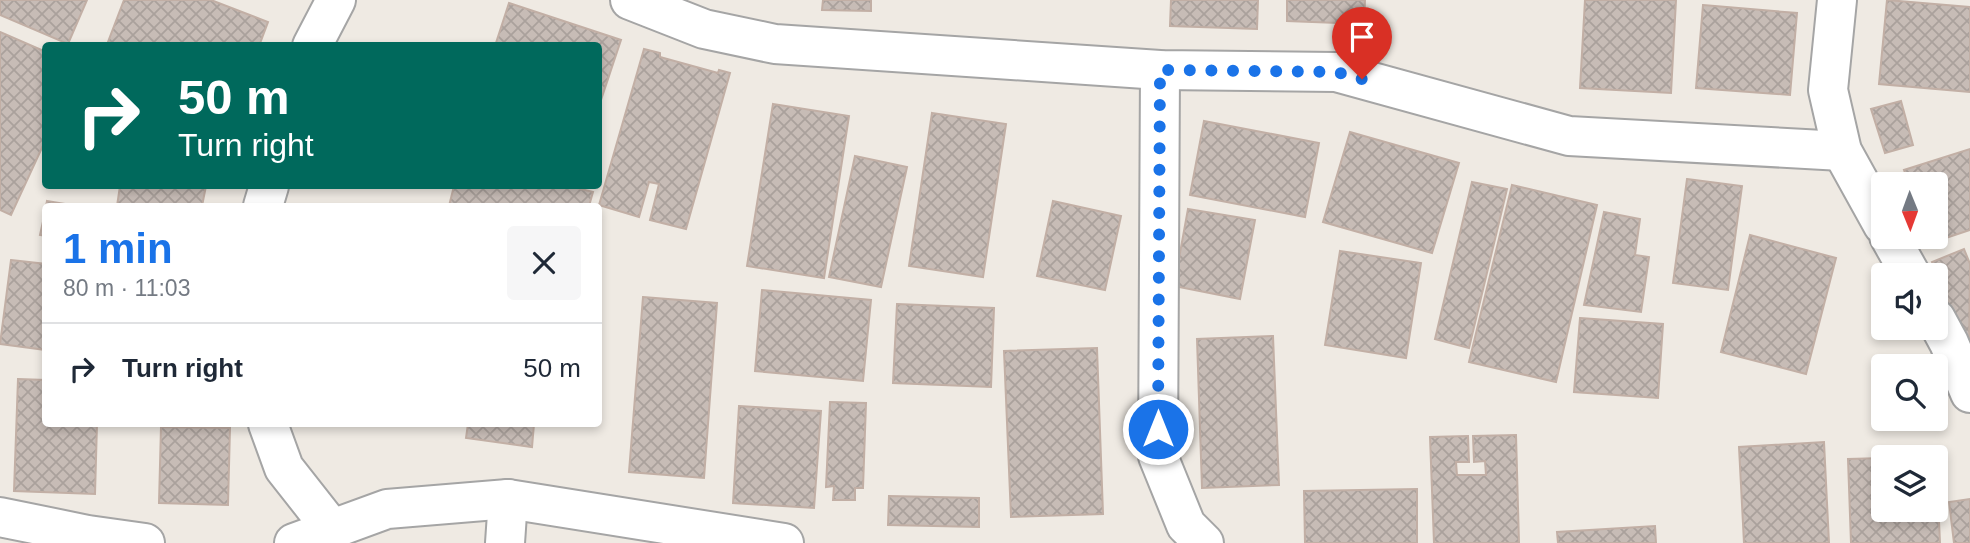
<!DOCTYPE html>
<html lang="en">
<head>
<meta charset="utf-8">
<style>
	body { margin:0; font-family:Arial,sans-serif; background:#f6f6f7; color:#1f2937; height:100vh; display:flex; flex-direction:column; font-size:26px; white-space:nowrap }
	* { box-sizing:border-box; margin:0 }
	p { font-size:23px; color:#747a83 }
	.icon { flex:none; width:38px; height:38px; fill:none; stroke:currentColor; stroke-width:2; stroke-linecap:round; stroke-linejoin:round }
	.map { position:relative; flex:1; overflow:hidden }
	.side { position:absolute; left:42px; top:203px; width:560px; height:224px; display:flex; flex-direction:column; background:#fff; border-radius:7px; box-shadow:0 4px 10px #0003 }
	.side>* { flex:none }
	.guide { position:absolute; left:42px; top:42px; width:560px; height:147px; border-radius:7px; box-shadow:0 4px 10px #0003; background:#00695c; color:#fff; overflow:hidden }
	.needle { width:46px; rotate:179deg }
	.fabs { position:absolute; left:1871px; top:172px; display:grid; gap:14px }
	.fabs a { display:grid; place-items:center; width:77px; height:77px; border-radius:7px; background:#fff; box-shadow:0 4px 10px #0003; font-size:35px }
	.pin { position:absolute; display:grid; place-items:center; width:60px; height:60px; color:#fff; margin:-72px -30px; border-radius:50% 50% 50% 0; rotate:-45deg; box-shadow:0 0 7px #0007 }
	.pin .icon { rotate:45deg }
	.me { position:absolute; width:77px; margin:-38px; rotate:0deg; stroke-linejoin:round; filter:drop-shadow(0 0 5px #0008) }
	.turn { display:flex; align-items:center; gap:24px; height:147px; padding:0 21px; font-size:32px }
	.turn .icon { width:91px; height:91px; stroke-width:2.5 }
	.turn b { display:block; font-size:49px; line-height:60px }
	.round { display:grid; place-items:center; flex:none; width:74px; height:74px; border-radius:7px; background:#f6f6f7 }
	.headline { display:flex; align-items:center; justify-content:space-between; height:119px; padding:0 21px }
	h1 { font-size:42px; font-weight:600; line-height:52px; color:#1a73e8 }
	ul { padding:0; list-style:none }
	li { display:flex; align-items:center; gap:21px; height:91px; padding:0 21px; border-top:2px solid #e0e1e3 }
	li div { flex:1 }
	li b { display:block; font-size:26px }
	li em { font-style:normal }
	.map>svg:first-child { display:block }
</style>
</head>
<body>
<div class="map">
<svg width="1970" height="543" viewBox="0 0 1970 543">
	<defs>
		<pattern id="building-cross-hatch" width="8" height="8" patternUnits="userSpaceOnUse" patternTransform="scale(1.75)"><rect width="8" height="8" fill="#c7bcb6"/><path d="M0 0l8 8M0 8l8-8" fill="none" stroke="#aaa19c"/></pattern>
	</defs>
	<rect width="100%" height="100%" fill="#efeae3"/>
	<g fill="url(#building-cross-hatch)" stroke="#c2afa5" stroke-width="2">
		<polygon points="0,0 87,0 68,44 0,15"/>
		<polygon points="124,0 211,0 268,22 259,46 118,46 108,42"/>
		<polygon points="823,0 871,0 871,11 822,10"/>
		<polygon points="1171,0 1258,0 1257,29 1170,26"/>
		<polygon points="1287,0 1365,0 1364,24 1287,21"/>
		<polygon points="1585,0 1676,0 1671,93 1580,88"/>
		<polygon points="1887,0 1970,7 1970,92 1879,84"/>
		<polygon points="509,3 621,40 598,109 598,46 495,46"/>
		<polygon points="1703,5 1797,13 1790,95 1696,88"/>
		<polygon points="0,32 46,52 46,139 11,215 0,210"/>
		<polygon points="644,49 660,53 660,57 718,73 719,70 730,73 686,229 650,220 659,184 649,182 639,217 599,205"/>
		<polygon points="1901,101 1913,145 1885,153 1871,109"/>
		<polygon points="773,104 849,116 824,278 747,266"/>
		<polygon points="932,113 1006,124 983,277 909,266"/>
		<polygon points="1204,121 1319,143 1305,217 1190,195"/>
		<polygon points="1350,132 1459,163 1432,253 1323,222"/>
		<polygon points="1970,149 1970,230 1928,244 1925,236 1936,236 1936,184 1909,184 1904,170"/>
		<polygon points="855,156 907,167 881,287 829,277"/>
		<polygon points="1687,179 1742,186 1728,290 1673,283"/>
		<polygon points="1472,182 1507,189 1469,348 1435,339"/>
		<polygon points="1512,185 1597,205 1556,382 1469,362"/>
		<polygon points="120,186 206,186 202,206 117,206"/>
		<polygon points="454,186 569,186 593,192 589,206 449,206"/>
		<polygon points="47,201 77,206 46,206"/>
		<polygon points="1053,201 1121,216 1105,290 1037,276"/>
		<polygon points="46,208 46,236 40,235"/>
		<polygon points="1188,209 1255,220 1240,299 1174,286"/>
		<polygon points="1604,212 1640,219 1635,255 1649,257 1641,312 1584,305"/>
		<polygon points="1750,235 1836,258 1806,374 1721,352"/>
		<polygon points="1964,249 1970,264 1969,358 1932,262"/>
		<polygon points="1340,251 1421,263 1406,358 1325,345"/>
		<polygon points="11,260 46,264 46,350 0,344"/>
		<polygon points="762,290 871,300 863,381 755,371"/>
		<polygon points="643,297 717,303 704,478 629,472"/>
		<polygon points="897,304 994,308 991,387 893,383"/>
		<polygon points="1580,318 1663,324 1658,398 1574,392"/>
		<polygon points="1273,336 1279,485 1202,488 1197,339"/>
		<polygon points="1097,348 1103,514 1011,517 1004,351"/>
		<polygon points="18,379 46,380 46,424 97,424 95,494 14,491"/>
		<polygon points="830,402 866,403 863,488 855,488 855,500 833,500 834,486 826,487"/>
		<polygon points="1936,404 1938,425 1908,429 1907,418 1936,418"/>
		<polygon points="739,406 821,411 814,508 733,503"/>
		<polygon points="468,424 534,424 532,447 466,438"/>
		<polygon points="161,427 230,428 228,505 159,503"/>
		<polygon points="1516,435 1519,543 1434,543 1430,437 1468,436 1469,462 1456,462 1457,475 1486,475 1485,461 1474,462 1473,436"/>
		<polygon points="1824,442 1829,543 1744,543 1739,447"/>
		<polygon points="1936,455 1940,543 1851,543 1848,459 1883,458 1883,509 1936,509 1936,457 1911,457"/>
		<polygon points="1417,489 1417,543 1305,543 1304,491"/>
		<polygon points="889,496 979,498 979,527 888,525"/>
		<polygon points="1970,499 1970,543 1954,543 1949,502"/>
		<polygon points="1655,526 1656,543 1558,543 1557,532"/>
	</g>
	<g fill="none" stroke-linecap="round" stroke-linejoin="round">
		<g stroke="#a5a5a5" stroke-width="42">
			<g id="minor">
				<polyline points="630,0 704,29 775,44 1160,70 1336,72 1569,136 1842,151"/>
				<polyline points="1837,0 1828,90 1842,151 1883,225"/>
				<polyline points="312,46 336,0"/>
				<polyline points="1160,70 1158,456 1186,525 1204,543"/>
				<polyline points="263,206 269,186"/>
				<polyline points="1889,236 1911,275"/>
				<polyline points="1936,319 1949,343 1970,393"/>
				<polyline points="268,424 284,468 332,529"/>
				<polyline points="0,517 88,535 145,543"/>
				<polyline points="294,543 387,509 508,499 784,543"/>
				<polyline points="505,543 508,499"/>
			</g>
		</g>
		<use href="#minor" stroke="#fff" stroke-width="38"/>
	</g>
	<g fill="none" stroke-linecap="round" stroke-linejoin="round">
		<polyline stroke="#1a73e8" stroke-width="12" stroke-dasharray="0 21.6" points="1158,429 1160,70 1336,72 1362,79"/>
	</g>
</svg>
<div class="fabs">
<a><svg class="needle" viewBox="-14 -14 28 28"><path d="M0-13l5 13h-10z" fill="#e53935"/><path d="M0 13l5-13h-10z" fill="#747a83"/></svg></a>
<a><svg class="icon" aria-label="sound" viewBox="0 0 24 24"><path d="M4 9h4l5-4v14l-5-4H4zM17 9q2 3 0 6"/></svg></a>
<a><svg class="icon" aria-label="search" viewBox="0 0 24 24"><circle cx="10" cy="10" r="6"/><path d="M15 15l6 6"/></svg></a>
<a><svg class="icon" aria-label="layers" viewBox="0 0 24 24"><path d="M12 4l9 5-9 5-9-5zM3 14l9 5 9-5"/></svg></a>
</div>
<div class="pin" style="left:1362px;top:79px;background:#d93025"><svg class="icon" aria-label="arrive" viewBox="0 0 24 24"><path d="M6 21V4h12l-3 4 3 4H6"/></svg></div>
<svg class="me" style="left:1158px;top:429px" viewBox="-20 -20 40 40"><circle r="17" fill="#1a73e8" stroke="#fff" stroke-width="3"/><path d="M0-11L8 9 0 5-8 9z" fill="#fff"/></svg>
<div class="guide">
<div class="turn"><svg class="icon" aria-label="right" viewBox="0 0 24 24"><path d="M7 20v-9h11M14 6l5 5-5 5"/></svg><div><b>50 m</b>Turn right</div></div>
</div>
<section class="side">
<div class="headline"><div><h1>1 min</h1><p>80 m · 11:03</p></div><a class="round"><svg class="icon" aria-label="close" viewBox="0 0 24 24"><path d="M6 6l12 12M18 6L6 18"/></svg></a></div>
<ul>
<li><svg class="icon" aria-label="right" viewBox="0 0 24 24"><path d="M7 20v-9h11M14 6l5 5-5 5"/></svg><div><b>Turn right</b></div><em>50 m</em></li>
</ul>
</section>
</div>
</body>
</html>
